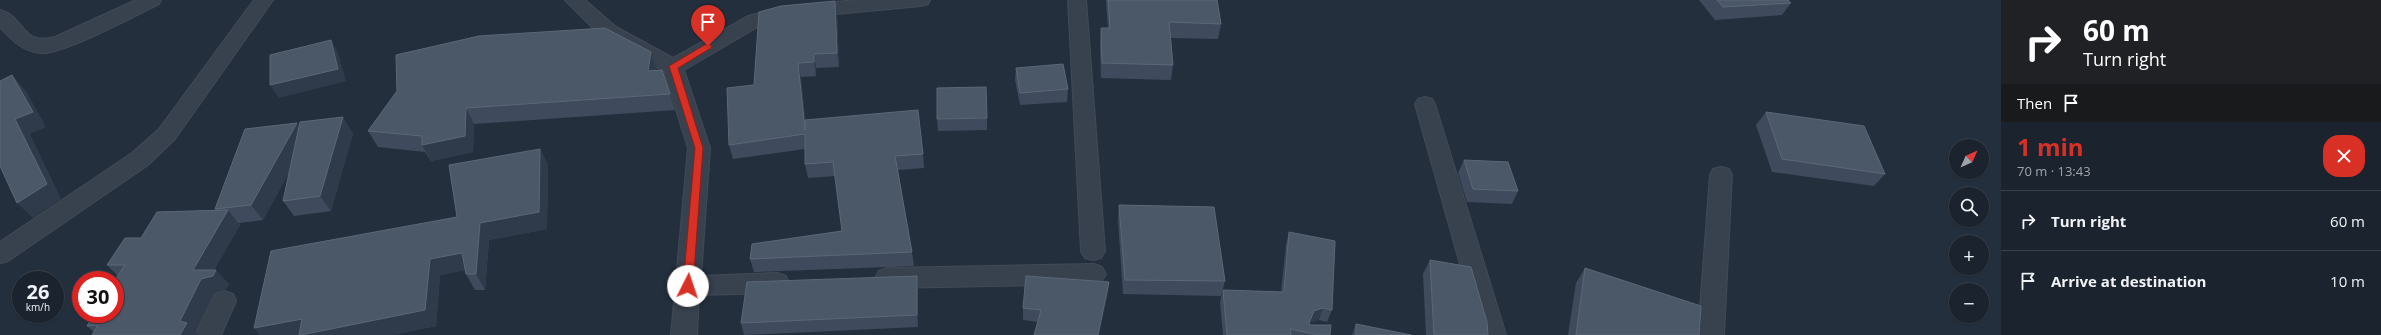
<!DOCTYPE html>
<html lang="en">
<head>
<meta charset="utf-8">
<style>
	body { margin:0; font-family:"Open Sans",sans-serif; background:#242b36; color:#f1f3f6; height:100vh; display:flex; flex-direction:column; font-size:15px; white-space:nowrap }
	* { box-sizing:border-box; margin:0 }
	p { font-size:13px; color:#a0a4aa }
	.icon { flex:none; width:22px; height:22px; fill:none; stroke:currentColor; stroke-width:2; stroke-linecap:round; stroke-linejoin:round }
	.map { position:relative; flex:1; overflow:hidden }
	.sheet { display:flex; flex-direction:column; background:#1b232e; width:380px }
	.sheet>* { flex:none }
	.hud { background:#202124; color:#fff; overflow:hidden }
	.needle { width:26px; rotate:45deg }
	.controls { position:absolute; left:1949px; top:139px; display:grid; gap:8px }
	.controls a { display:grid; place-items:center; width:40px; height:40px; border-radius:50%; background:#1b232e; box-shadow:0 1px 3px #0004,0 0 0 1px #39404a; font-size:20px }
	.speed { position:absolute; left:12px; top:271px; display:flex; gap:8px; font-size:20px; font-weight:700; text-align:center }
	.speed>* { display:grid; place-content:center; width:52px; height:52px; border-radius:50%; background:#1b232e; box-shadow:0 1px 3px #0004,0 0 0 1px #39404a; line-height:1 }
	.speed small { font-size:10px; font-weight:400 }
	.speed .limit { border:6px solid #d22; background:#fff; color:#111 }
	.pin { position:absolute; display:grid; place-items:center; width:34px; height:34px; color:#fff; margin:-41px -17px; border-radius:50% 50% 50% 0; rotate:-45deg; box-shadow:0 0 4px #0007 }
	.pin .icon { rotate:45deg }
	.me { position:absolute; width:44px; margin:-22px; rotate:4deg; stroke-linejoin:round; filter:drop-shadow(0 0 3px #0008) }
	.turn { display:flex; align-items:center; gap:14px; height:84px; padding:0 16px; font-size:18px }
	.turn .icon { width:52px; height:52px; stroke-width:2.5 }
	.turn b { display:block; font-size:28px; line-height:34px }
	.then { display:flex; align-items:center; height:38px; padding:0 16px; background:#0003; gap:8px; font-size:15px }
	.round { display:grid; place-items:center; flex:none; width:42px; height:42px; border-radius:16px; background:#242b36 }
	.overview { display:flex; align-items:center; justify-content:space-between; height:68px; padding:0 16px }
	h1 { font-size:24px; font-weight:700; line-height:30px; color:#d93025 }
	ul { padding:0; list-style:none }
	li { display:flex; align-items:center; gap:12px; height:60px; padding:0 16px; border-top:1px solid #39404a }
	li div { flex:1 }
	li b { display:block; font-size:15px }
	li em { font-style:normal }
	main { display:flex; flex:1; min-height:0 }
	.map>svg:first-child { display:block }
</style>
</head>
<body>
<main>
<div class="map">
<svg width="2001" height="335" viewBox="0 0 2001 335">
	<rect width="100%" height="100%" fill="#242f3e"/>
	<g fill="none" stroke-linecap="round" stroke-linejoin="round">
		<g stroke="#414a57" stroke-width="2">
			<g id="minor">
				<path d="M136,0H161L159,4C137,15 60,56 40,53C22,51 12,40 0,27V10C26,17 20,46 55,37Z"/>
				<polygon points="254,0 273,0 175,139 148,165 8,261 0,263 0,242 132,153 159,129"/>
				<polygon points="565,0 585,0 616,27 673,58 748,16 783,7 856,0 930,0 928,4 921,6 783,19 761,25 684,70 710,148 701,276 777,273 786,276 789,283 786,290 777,293 699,295 697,335 671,335 688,148 664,71 602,37"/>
				<polygon points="1068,0 1086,0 1105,251 1101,258 1093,260 1085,258 1081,251"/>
				<polygon points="1425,97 1432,99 1435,104 1506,335 1480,335 1415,104 1418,99"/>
				<polygon points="1721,167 1729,169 1732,175 1724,335 1698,335 1710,175 1713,169"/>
				<polygon points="1094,264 1102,267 1106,274 1102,281 1094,284 887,288 879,285 875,278 879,271 887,268"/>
				<polygon points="224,291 233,294 236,301 221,335 195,335 215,294"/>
			</g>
		</g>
		<use href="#minor" fill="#38414e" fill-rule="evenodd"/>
	</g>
	<g fill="#3f4b5c">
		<polygon points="1106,0 1217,0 1221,24 1218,39 1171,38 1173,65 1171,80 1101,78 1100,44 1101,28 1108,28"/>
		<polygon points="1699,0 1788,0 1791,3 1782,15 1715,20"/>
		<polygon points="835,1 837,15 839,67 816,68 816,76 801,77 805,120 923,154 924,168 898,170 912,252 914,266 754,272 750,259 842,231 835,176 808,178 805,164 805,149 733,159 729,145 754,85"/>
		<polygon points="651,52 656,68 655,70 662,70 675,110 474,124 473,152 431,161 425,152 378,147 368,131"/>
		<polygon points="1016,68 1068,89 1067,102 1020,105 1015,80"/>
		<polygon points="1766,112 1885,174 1874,186 1772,172 1756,125"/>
		<polygon points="987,118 987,130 938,131 937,119"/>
		<polygon points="299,127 353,133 331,211 294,216 283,201 289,172 263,220 239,223 240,225 214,270 229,284 225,290 214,293 195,331 199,335 92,335 94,332 87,326 118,276 107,265 141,238 216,210 215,209"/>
		<polygon points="540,149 548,165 547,229 489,240 485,290 475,290 466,274 465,270 440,275 436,326 392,335 260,335 457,217"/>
		<polygon points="1464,160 1518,191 1512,204 1467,202 1458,173"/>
		<polygon points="1119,205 1225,281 1221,296 1123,294 1118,220"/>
		<polygon points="1289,232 1332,310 1327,322 1319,320 1309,323 1310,325 1330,335 1223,335 1220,302 1223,290 1281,292 1286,245"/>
		<polygon points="1430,260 1488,335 1426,335 1423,274"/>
		<polygon points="1585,268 1699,335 1568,335 1576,283"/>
		<polygon points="918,289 918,327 744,335 741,323"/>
		<polygon points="1108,294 1038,322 1023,320 1023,308"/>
		<polygon points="1356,324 1411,335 1352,335"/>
	</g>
	<g fill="#2f3b4b">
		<polygon points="835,1 837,15 839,67 837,53"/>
		<polygon points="331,40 338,53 346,81 279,98 270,85"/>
		<polygon points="651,52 656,68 653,87 648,71"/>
		<polygon points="814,54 816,68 816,76 814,62"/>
		<polygon points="798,63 801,77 808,144 805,130"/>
		<polygon points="12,75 26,91 46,127 30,134 61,199 33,218 17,203 15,119"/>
		<polygon points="466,108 474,124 473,152 431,161 422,145"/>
		<polygon points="343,117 353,133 331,211 320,196"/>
		<polygon points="297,123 307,138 263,220 251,205"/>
		<polygon points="540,149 548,165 547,229 489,240 485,290 476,274 480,223"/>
		<polygon points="228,210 240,225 210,277 216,270 229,284 225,290 214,293 195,331 199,335 180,335 180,321 193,270"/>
		<polygon points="462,253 472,269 440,275 436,326 392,335 260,335 254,328 430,259"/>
		<polygon points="917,276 918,289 918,327 917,315"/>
		<polygon points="1109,282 1108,294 1099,335 1098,335"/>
		<polygon points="1323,308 1319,320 1310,323 1305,334 1314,311"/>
	</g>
	<g fill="#4b5868" stroke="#5c6777">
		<polygon points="1108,0 1217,0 1221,24 1169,22 1173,65 1102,63 1101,28 1110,28"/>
		<polygon points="1717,0 1788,0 1791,3 1723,7"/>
		<polygon points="835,1 837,53 814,54 814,62 798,63 805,130 805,120 918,110 923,154 895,156 912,252 750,259 752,244 842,231 833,162 805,164 805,134 729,145 727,88 754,85 759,12 781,6"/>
		<polygon points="605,28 651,52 648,71 662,70 670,94 466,108 465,136 422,145 422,136 368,131 397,91 396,55 479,36"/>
		<polygon points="331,40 338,69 270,85 270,55"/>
		<polygon points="1063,64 1068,89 1020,93 1016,68"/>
		<polygon points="12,75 33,112 15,119 47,184 17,203 0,166 0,81"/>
		<polygon points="986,87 987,118 937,119 937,88"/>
		<polygon points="1766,112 1864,126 1885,174 1782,159"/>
		<polygon points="343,117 320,196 283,201 300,122"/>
		<polygon points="297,123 251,205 215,209 245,129"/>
		<polygon points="540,149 539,212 480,223 476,274 466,274 462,253 430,259 425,310 301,335 299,335 302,319 254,328 271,251 457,217 449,165"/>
		<polygon points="1464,160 1508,162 1518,191 1473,189"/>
		<polygon points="1119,205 1214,207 1225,281 1125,280"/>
		<polygon points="228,210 193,270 216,270 213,276 201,279 180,321 187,323 180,335 92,335 98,325 87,326 94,314 115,314 115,280 125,265 107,265 125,238 141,238 157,212"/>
		<polygon points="1289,232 1335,241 1332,310 1323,308 1314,311 1309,323 1310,325 1331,325 1330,335 1319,335 1290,329 1291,335 1227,335 1223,290 1284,292"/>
		<polygon points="1430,260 1471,267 1487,322 1488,335 1434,335"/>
		<polygon points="1585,268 1701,306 1699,335 1576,335"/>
		<polygon points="917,276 917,315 741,323 747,282"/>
		<polygon points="1026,276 1109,282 1098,335 1034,335 1041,310 1023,308"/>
		<polygon points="1356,324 1411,335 1356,335"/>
	</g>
	<polygon fill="#d93025" stroke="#8d1f18" points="708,43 712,46 711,48 678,68 703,148 693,286 688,290 683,286 695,148 669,66"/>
</svg>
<div class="controls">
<a><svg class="needle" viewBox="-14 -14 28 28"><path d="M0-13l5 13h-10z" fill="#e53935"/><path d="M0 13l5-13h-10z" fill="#a0a4aa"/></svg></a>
<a><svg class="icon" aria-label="search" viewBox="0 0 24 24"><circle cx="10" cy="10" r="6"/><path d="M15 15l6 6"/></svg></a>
<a>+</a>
<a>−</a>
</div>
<div class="speed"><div>26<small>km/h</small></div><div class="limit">30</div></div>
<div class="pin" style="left:708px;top:46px;background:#d93025"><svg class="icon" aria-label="arrive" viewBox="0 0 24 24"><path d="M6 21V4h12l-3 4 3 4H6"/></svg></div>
<svg class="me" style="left:688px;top:286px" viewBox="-20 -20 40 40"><circle r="19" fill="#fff"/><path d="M0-13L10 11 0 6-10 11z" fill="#d93025"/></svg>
</div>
<section class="sheet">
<div class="hud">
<div class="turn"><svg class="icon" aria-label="right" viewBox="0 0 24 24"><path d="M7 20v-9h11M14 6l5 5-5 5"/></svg><div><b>60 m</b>Turn right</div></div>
<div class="then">Then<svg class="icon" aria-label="arrive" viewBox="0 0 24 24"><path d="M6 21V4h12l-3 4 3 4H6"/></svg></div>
</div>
<div class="overview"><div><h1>1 min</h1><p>70 m · 13:43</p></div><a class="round" style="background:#d93025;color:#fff"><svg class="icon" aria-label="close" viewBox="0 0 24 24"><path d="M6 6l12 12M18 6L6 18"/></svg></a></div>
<ul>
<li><svg class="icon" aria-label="right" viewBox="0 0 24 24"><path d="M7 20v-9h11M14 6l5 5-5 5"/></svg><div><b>Turn right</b></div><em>60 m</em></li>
<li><svg class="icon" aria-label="arrive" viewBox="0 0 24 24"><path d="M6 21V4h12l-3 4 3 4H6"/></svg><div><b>Arrive at destination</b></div><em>10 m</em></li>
</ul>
</section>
</main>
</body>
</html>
